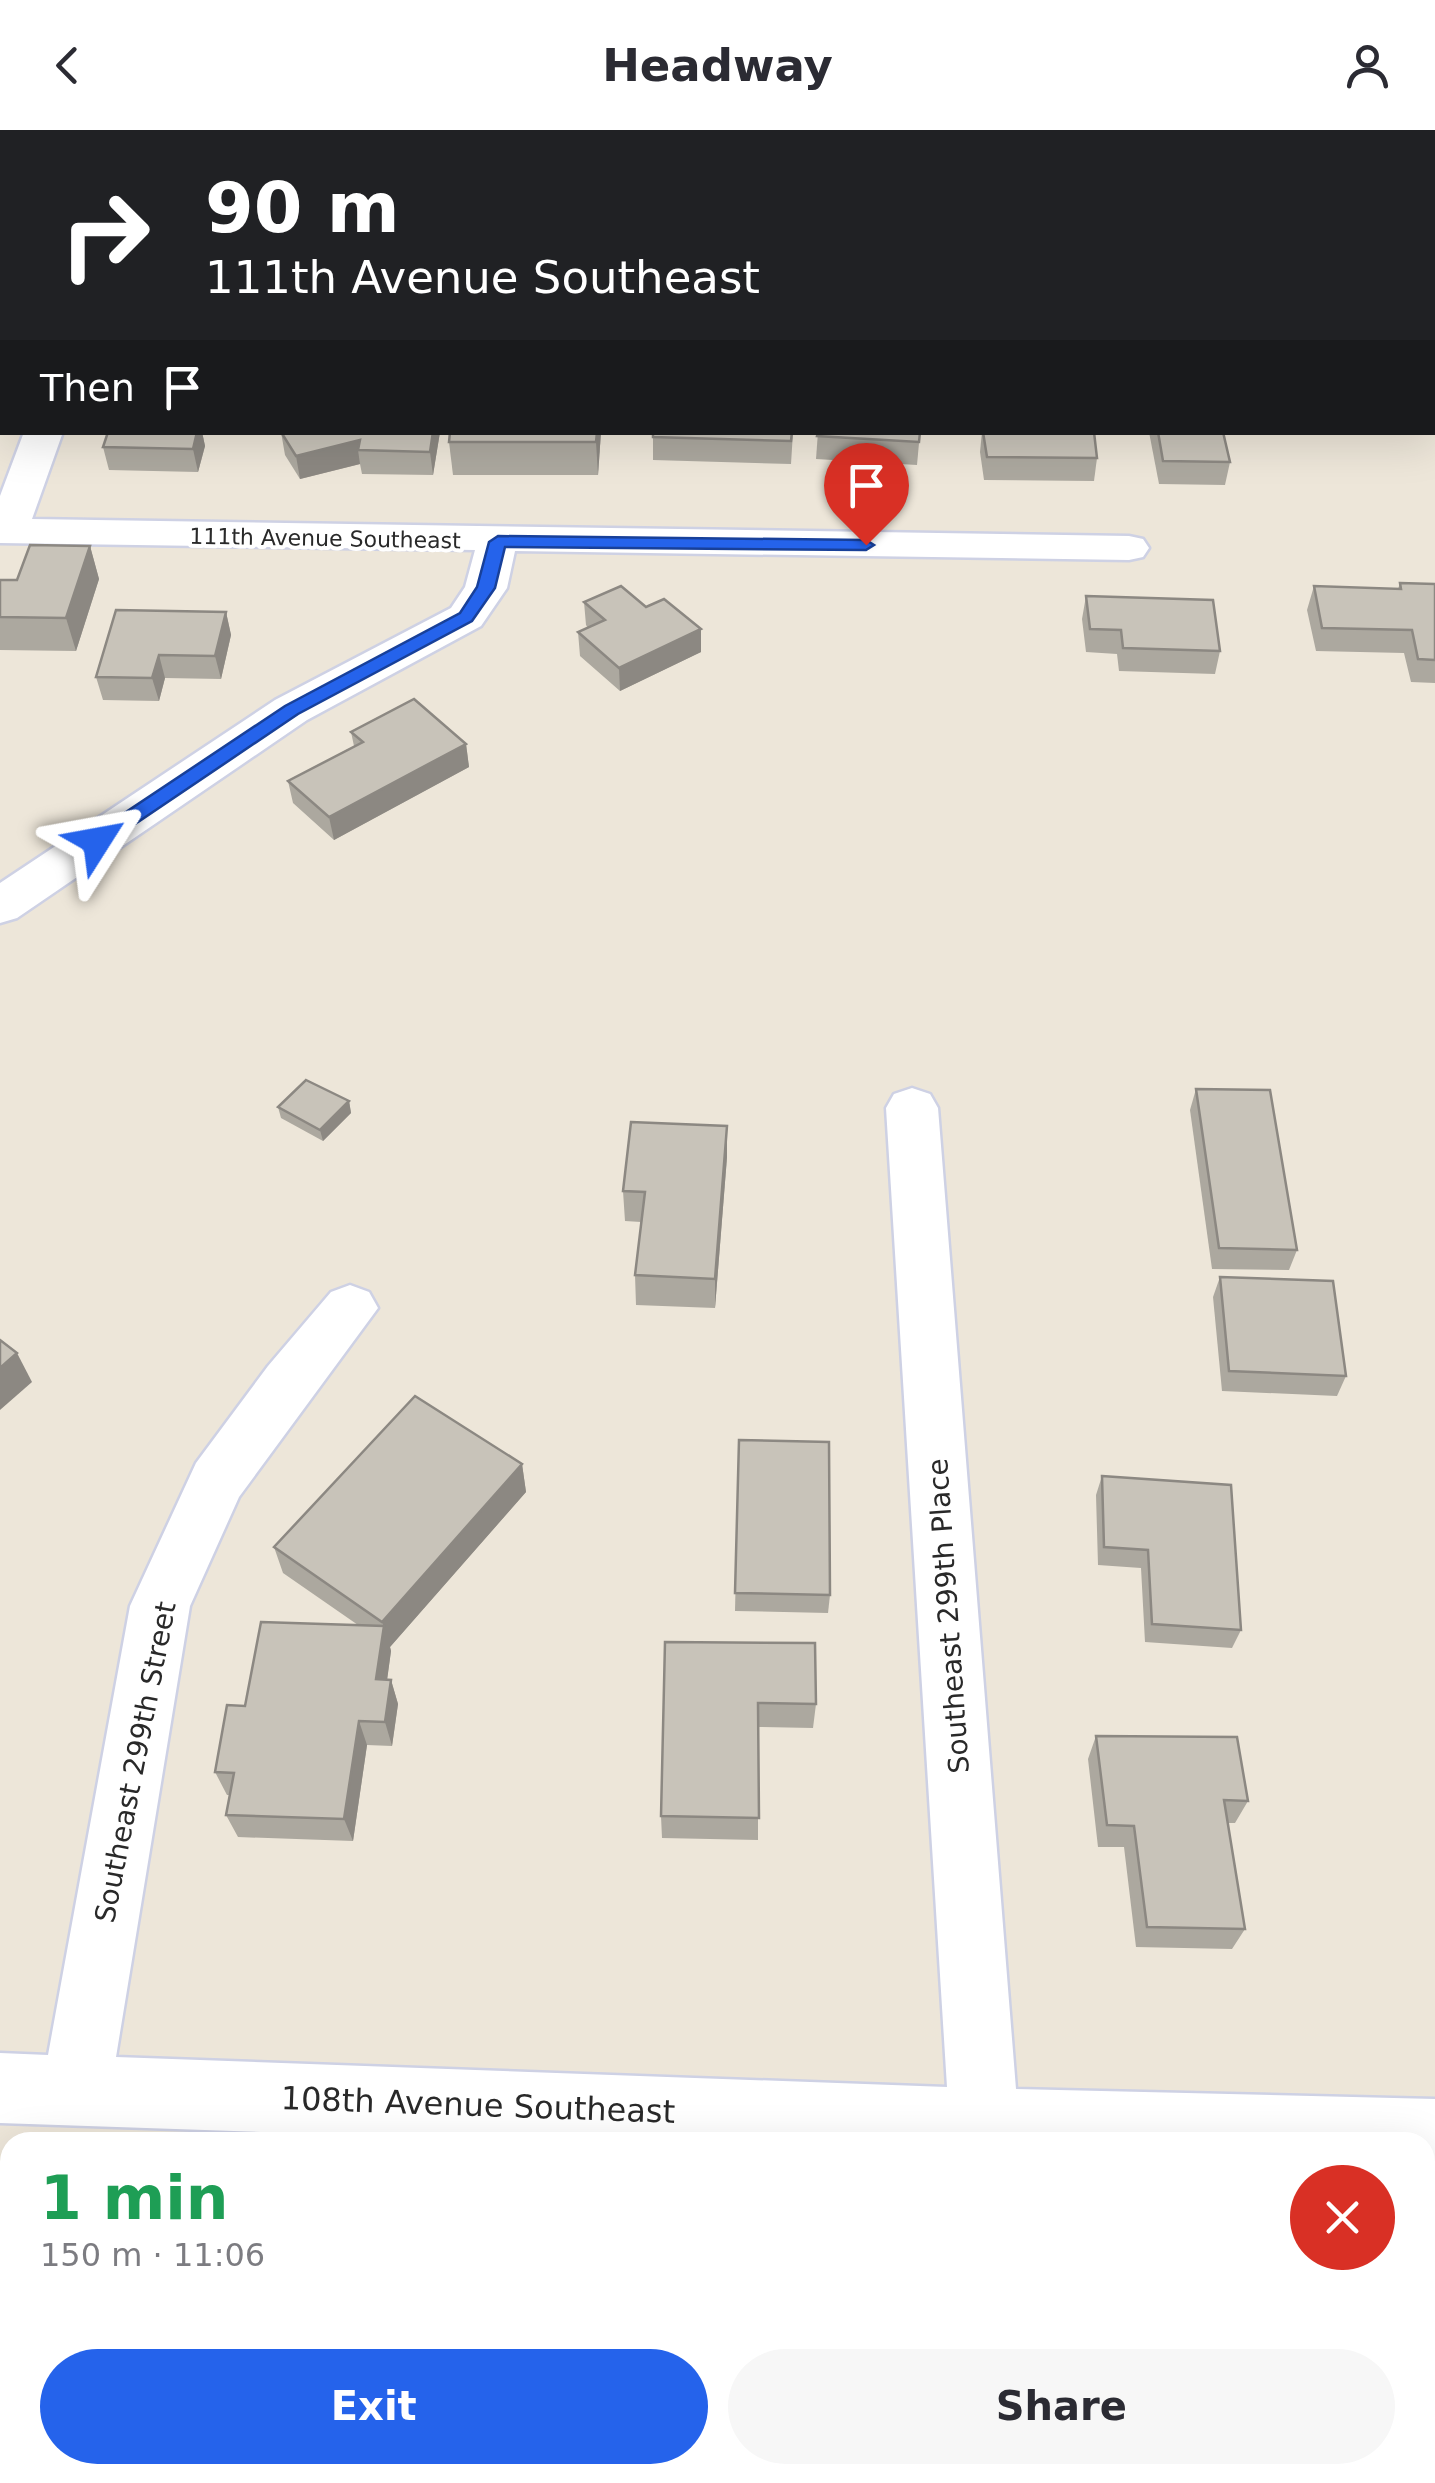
<!DOCTYPE html>
<html lang="en">
<head>
<meta charset="utf-8">
<style>
	body { margin:0; font-family:"DejaVu Sans",sans-serif; background:#f7f7f7; color:#2b2b33; height:100vh; display:flex; flex-direction:column; font-size:38px; white-space:nowrap }
	* { box-sizing:border-box; margin:0 }
	p { font-size:32px; color:#7c7c81 }
	.icon { flex:none; width:55px; height:55px; fill:none; stroke:currentColor; stroke-width:2; stroke-linecap:round; stroke-linejoin:round }
	.map { position:relative; flex:1; overflow:hidden }
	.details { position:absolute; left:0px; top:2002px; width:1435px; height:352px; display:flex; flex-direction:column; background:#fff; border-radius:30px 30px 0 0; box-shadow:0 10px 40px #0002 }
	.details>* { flex:none }
	.top-card { position:absolute; left:0px; top:0px; width:1435px; height:305px; box-shadow:0 10px 40px #0002; background:#202124; color:#fff; overflow:hidden }
	.pin { position:absolute; display:grid; place-items:center; width:85px; height:85px; color:#fff; margin:-102px -42px; border-radius:50% 50% 50% 0; rotate:-45deg; box-shadow:0 0 10px #0007 }
	.pin .icon { rotate:45deg }
	.me { position:absolute; width:110px; margin:-55px; rotate:56deg; stroke-linejoin:round; filter:drop-shadow(0 0 8px #0008) }
	.turn { display:flex; align-items:center; gap:35px; height:210px; padding:0 40px; font-size:45px }
	.turn .icon { width:130px; height:130px; stroke-width:2.5 }
	.turn b { display:block; font-size:70px; line-height:85px }
	.then { display:flex; align-items:center; height:95px; padding:0 40px; background:#0003; gap:20px; font-size:38px }
	.round { display:grid; place-items:center; flex:none; width:105px; height:105px; border-radius:52px; background:#f7f7f7 }
	.head { display:flex; align-items:center; justify-content:space-between; height:170px; padding:0 40px }
	h1 { font-size:60px; font-weight:800; line-height:75px; color:#1e9e55 }
	.button { display:flex; gap:20px; margin-top:auto; padding:20px 40px }
	.button a { flex:1; height:115px; border-radius:60px; background:#2563eb; color:#fff; font-size:40px; font-weight:800; line-height:115px; text-align:center }
	.button a+a { background:#f7f7f7; color:#2b2b33 }
	header { display:flex; justify-content:space-between; align-items:center; height:130px; padding:0 40px; background:#fff; font-size:45px; font-weight:800 }
	.map>svg:first-child { display:block }
</style>
</head>
<body>
<header><svg class="icon" aria-label="back" viewBox="0 0 24 24"><path d="M15 5l-7 7 7 7"/></svg>Headway<svg class="icon" aria-label="person" viewBox="0 0 24 24"><circle cx="12" cy="8" r="4"/><path d="M4 21q1-7 8-7t8 7"/></svg></header>
<div class="map">
<svg width="1435" height="2353" viewBox="0 0 1435 2353">
	<rect width="100%" height="100%" fill="#ede6d9"/>
	<g fill="none" stroke-linecap="round" stroke-linejoin="round">
		<g stroke="#ced1e4" stroke-width="5">
			<g id="minor">
				<polygon points="790,0 824,0 824,2 791,2"/>
				<polygon points="24,302 63,302 32,389 1129,406 1143,409 1149,418 1143,427 1129,430 515,421 507,458 481,496 307,590 17,788 0,793 0,753 275,570 451,478 465,457 475,420 0,413 0,366"/>
				<polygon points="912,958 930,964 938,978 1016,1959 1435,1969 1435,2039 1425,2039 1425,2012 549,2012 0,1993 0,1923 48,1925 130,1476 196,1333 268,1236 331,1162 350,1155 369,1162 378,1178 239,1367 190,1476 116,1927 947,1957 886,978 894,964"/>
			</g>
		</g>
		<g stroke="#ced1e4" stroke-width="5">
			<g id="tertiary">
				<rect x="0" y="91" width="2" height="20"/>
				<rect x="1432" y="96" width="3" height="22"/>
			</g>
		</g>
		<use href="#minor" fill="#fff" fill-rule="evenodd"/>
		<use href="#tertiary" fill="#fff" fill-rule="evenodd"/>
	</g>
	<g fill="#aca89f">
		<polygon points="282,0 346,0 346,2"/>
		<polygon points="468,0 565,0 565,2 469,2"/>
		<polygon points="1265,0 1319,0 1318,2 1266,2"/>
		<polygon points="108,302 202,302 205,316 198,342 109,340 103,317"/>
		<polygon points="281,302 440,302 433,345 362,344 360,334 300,349 285,325"/>
		<polygon points="601,302 598,345 453,345 449,312"/>
		<polygon points="793,302 791,334 653,330 653,307"/>
		<polygon points="818,302 920,302 917,335 816,329"/>
		<polygon points="982,302 1094,302 1097,328 1094,351 984,350 980,322"/>
		<polygon points="1149,302 1223,302 1230,332 1225,355 1159,354"/>
		<polygon points="90,416 99,449 76,521 0,520 0,450 17,450"/>
		<polygon points="1400,453 1435,454 1435,553 1411,552 1404,523 1316,521 1307,480 1314,456 1398,459"/>
		<polygon points="1086,466 1220,521 1215,544 1119,541 1117,524 1086,522 1082,489"/>
		<polygon points="584,472 701,522 620,561 580,526 578,502 588,498 586,495"/>
		<polygon points="226,482 231,505 221,549 165,548 159,571 103,570 96,547"/>
		<polygon points="351,602 466,614 469,637 334,710 293,673 288,651 354,616"/>
		<polygon points="1196,959 1297,1120 1289,1140 1212,1139 1190,980"/>
		<polygon points="349,971 351,983 323,1011 281,988 278,977"/>
		<polygon points="727,996 727,1027 715,1178 636,1175 635,1145 641,1092 625,1091 623,1061"/>
		<polygon points="1220,1147 1346,1246 1337,1266 1222,1261 1213,1167"/>
		<polygon points="739,1310 830,1465 828,1483 735,1481"/>
		<polygon points="522,1334 526,1362 390,1517 391,1521 387,1549 391,1550 398,1574 392,1616 367,1615 353,1711 238,1707 226,1685 230,1665 227,1665 215,1642 245,1576 358,1495 283,1443 274,1417"/>
		<polygon points="1102,1346 1241,1500 1232,1518 1145,1512 1141,1438 1098,1435 1096,1365"/>
		<polygon points="665,1512 816,1574 813,1598 758,1597 758,1710 662,1708 661,1686"/>
		<polygon points="1096,1606 1248,1671 1235,1693 1228,1693 1245,1799 1232,1819 1136,1817 1124,1717 1098,1717 1088,1629"/>
	</g>
	<g fill="#8c8882">
		<polygon points="197,302 202,302 205,316 198,342 193,319"/>
		<polygon points="433,302 440,302 433,345 430,322"/>
		<polygon points="597,302 601,302 598,345 596,312"/>
		<polygon points="360,310 358,320 360,334 300,349 296,326"/>
		<polygon points="90,416 99,449 76,521 66,488"/>
		<polygon points="226,482 231,505 221,549 215,526"/>
		<polygon points="701,499 701,522 620,561 619,538"/>
		<polygon points="159,525 165,548 159,571 152,548"/>
		<polygon points="466,614 469,637 334,710 329,687"/>
		<polygon points="349,971 351,983 323,1011 320,1000"/>
		<polygon points="727,996 727,1027 715,1178 715,1149"/>
		<polygon points="17,1223 32,1252 0,1280 0,1238"/>
		<polygon points="522,1334 526,1362 390,1517 391,1521 384,1573 376,1549 384,1497 382,1492"/>
		<polygon points="391,1550 398,1574 392,1616 385,1592"/>
		<polygon points="359,1591 367,1615 353,1711 344,1689"/>
		<polygon points="106,2345 124,2345 123,2353 105,2353"/>
	</g>
	<g fill="#c8c3b9" stroke="#8c8882" stroke-width="2.5">
		<rect x="661" y="0" width="87" height="2"/>
		<polygon points="108,302 197,302 193,319 103,317"/>
		<polygon points="281,302 433,302 430,322 358,320 360,310 296,326"/>
		<polygon points="450,302 597,302 596,312 449,312"/>
		<polygon points="653,302 792,302 791,311 653,307"/>
		<polygon points="818,302 920,302 919,312 817,306"/>
		<polygon points="983,302 1094,302 1097,328 987,327"/>
		<polygon points="1158,302 1223,302 1230,332 1163,331"/>
		<polygon points="30,415 90,416 66,488 0,487 0,450 17,450"/>
		<polygon points="1400,453 1435,454 1435,530 1418,529 1412,500 1322,498 1314,456 1401,459"/>
		<polygon points="621,456 646,477 664,469 701,499 619,538 578,502 605,490 584,472"/>
		<polygon points="1086,466 1213,470 1220,521 1123,518 1121,500 1090,499"/>
		<polygon points="116,480 226,482 215,526 159,525 152,548 96,547"/>
		<polygon points="414,569 466,614 329,687 288,651 363,612 351,602"/>
		<polygon points="306,950 349,971 320,1000 278,977"/>
		<polygon points="1196,959 1270,960 1297,1120 1219,1118"/>
		<polygon points="631,992 727,996 715,1149 635,1145 645,1062 623,1061"/>
		<polygon points="1220,1147 1333,1151 1346,1246 1229,1241"/>
		<polygon points="0,1210 17,1223 0,1238"/>
		<polygon points="415,1266 522,1334 382,1492 274,1417"/>
		<polygon points="739,1310 829,1312 830,1465 735,1463"/>
		<polygon points="1102,1346 1231,1355 1241,1500 1152,1494 1148,1420 1104,1417"/>
		<polygon points="261,1492 384,1496 376,1549 391,1550 385,1592 359,1591 344,1689 226,1685 234,1643 215,1642 227,1575 245,1576"/>
		<polygon points="665,1512 815,1513 816,1574 758,1573 759,1688 661,1686"/>
		<polygon points="1096,1606 1237,1607 1248,1671 1224,1670 1245,1799 1147,1797 1134,1696 1107,1695"/>
		<polygon points="10,2152 10,2345 106,2345 105,2353 0,2353 0,2200"/>
	</g>
	<polygon fill="#2563eb" stroke="#184099" stroke-width="2.5" points="498,406 866,410 874,415 866,420 505,417 495,458 472,491 298,584 104,715 90,715 90,706 285,576 460,483 477,457 489,412"/>
	<g text-anchor="middle" stroke-width="8" stroke-linejoin="round" paint-order="stroke">
		<g font-size="22" fill="#292929" stroke="#fff">
			<text transform="translate(325 408) rotate(1)" y="8">111th Avenue Southeast</text>
		</g>
		<g font-size="28" fill="#292929" stroke="#fff">
			<text transform="translate(948 1486) rotate(-94)" y="10">Southeast 299th Place</text>
			<text transform="translate(135 1632) rotate(-79)" y="10">Southeast 299th Street</text>
		</g>
		<g font-size="32" fill="#292929" stroke="#fff">
			<text transform="translate(478 1975) rotate(2)" y="11">108th Avenue Southeast</text>
		</g>
	</g>
</svg>
<div class="pin" style="left:866px;top:415px;background:#d93025"><svg class="icon" aria-label="arrive" viewBox="0 0 24 24"><path d="M6 21V4h12l-3 4 3 4H6"/></svg></div>
<svg class="me" style="left:97px;top:711px" viewBox="-20 -20 40 40"><path d="M0-17L14 15 0 8-14 15z" fill="#2563eb" stroke="#fff" stroke-width="4"/></svg>
<div class="top-card">
<div class="turn"><svg class="icon" aria-label="right" viewBox="0 0 24 24"><path d="M7 20v-9h11M14 6l5 5-5 5"/></svg><div><b>90 m</b>111th Avenue Southeast</div></div>
<div class="then">Then<svg class="icon" aria-label="arrive" viewBox="0 0 24 24"><path d="M6 21V4h12l-3 4 3 4H6"/></svg></div>
</div>
<section class="details">
<div class="head"><div><h1>1 min</h1><p>150 m · 11:06</p></div><a class="round" style="background:#d93025;color:#fff"><svg class="icon" aria-label="close" viewBox="0 0 24 24"><path d="M6 6l12 12M18 6L6 18"/></svg></a></div>
<div class="button"><a>Exit</a><a>Share</a></div>
</section>
</div>
</body>
</html>
